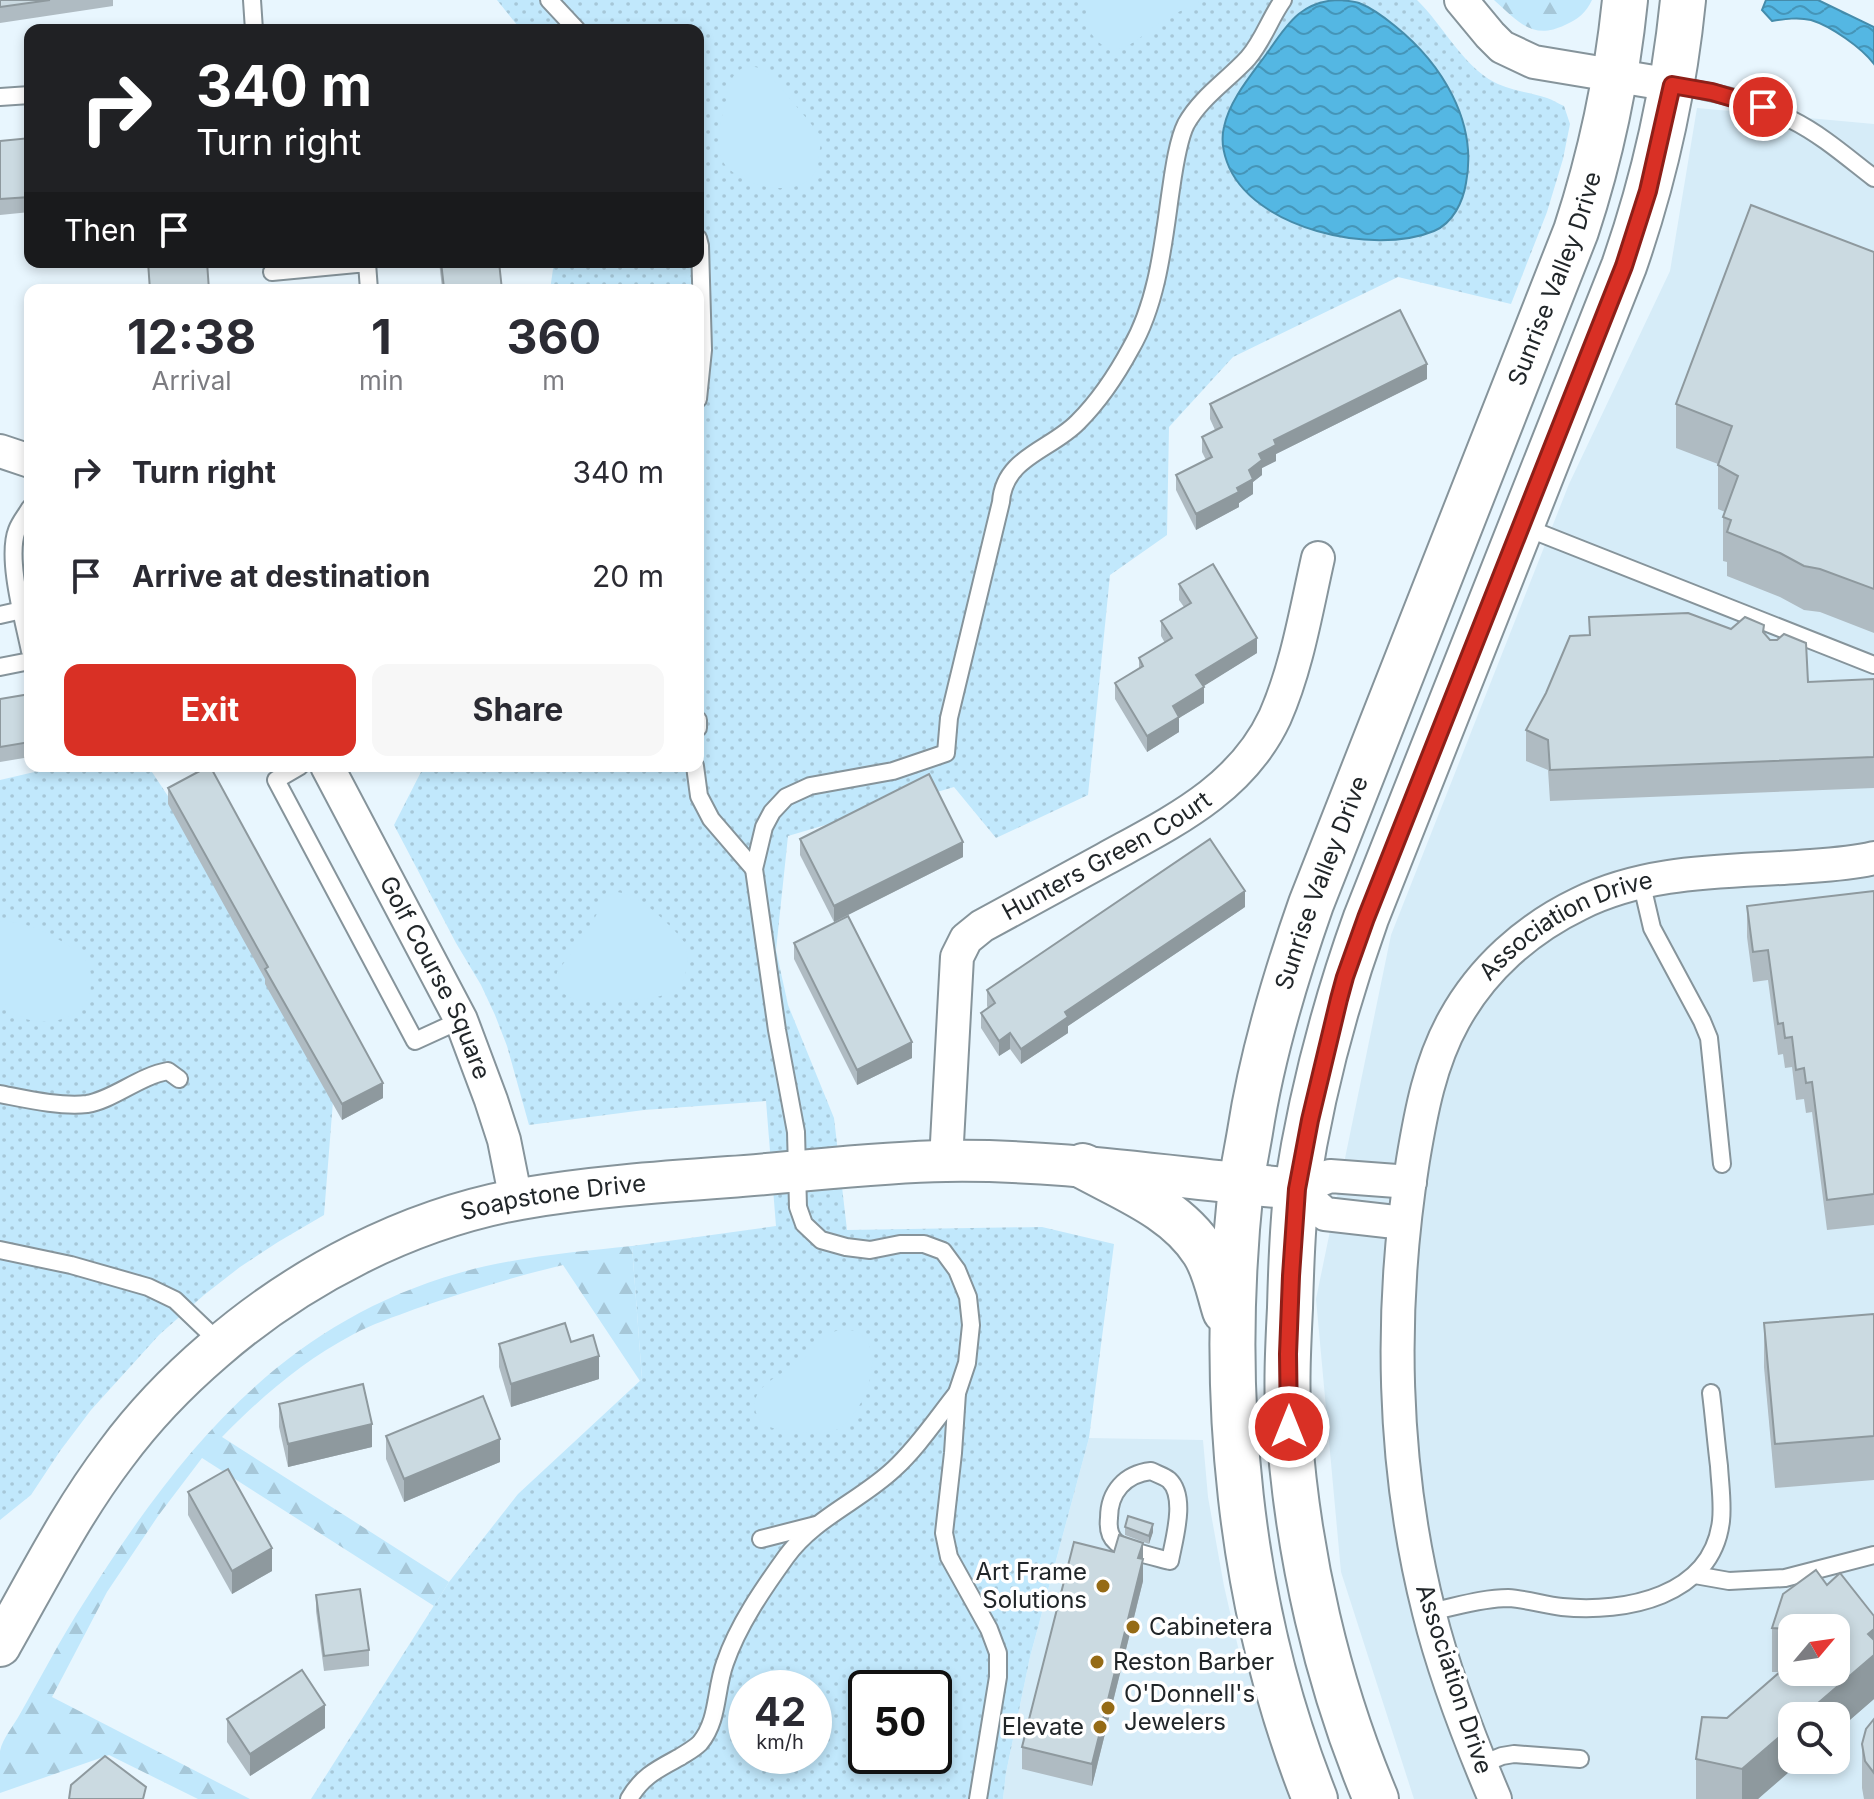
<!DOCTYPE html>
<html lang="en">
<head>
<meta charset="utf-8">
<style>
	body { margin:0; font-family:Inter,sans-serif; background:#f7f7f7; color:#2b2b33; height:100vh; display:flex; flex-direction:column; font-size:30px; white-space:nowrap }
	* { box-sizing:border-box; margin:0 }
	p { font-size:26px; color:#7c7c81 }
	.icon { flex:none; width:44px; height:44px; fill:none; stroke:currentColor; stroke-width:2; stroke-linecap:round; stroke-linejoin:round }
	.map { position:relative; flex:1; overflow:hidden }
	.side { position:absolute; left:24px; top:284px; width:680px; height:488px; display:flex; flex-direction:column; background:#fff; border-radius:16px; box-shadow:0 4px 12px #0003 }
	.side>* { flex:none }
	.banner { position:absolute; left:24px; top:24px; width:680px; height:244px; border-radius:16px; box-shadow:0 4px 12px #0003; background:#202124; color:#fff; overflow:hidden }
	.needle { width:52px; rotate:61deg }
	.fabs { position:absolute; left:1778px; top:1614px; display:grid; gap:16px }
	.fabs a { display:grid; place-items:center; width:72px; height:72px; border-radius:16px; background:#fff; box-shadow:0 4px 12px #0003; font-size:40px }
	.speed { position:absolute; left:728px; top:1670px; display:flex; gap:16px; font-size:40px; font-weight:700; text-align:center }
	.speed>* { display:grid; place-content:center; width:104px; height:104px; border-radius:50%; background:#fff; box-shadow:0 4px 12px #0003; line-height:1 }
	.speed small { font-size:20px; font-weight:400 }
	.speed .limit { border:4px solid #111; border-radius:12px; background:#fff; color:#111 }
	.pin { position:absolute; display:grid; place-items:center; width:68px; height:68px; color:#fff; margin:-34px; border:4px solid #fff; border-radius:50%; box-shadow:0 2px 8px #0007 }
	.me { position:absolute; width:88px; margin:-44px; rotate:0deg; stroke-linejoin:round; filter:drop-shadow(0 0 6px #0008) }
	.turn { display:flex; align-items:center; gap:28px; height:168px; padding:0 40px; font-size:36px }
	.turn .icon { width:104px; height:104px; stroke-width:2.5 }
	.turn b { display:block; font-size:56px; line-height:68px }
	.then { display:flex; align-items:center; height:76px; padding:0 40px; background:#0003; gap:16px; font-size:30px }
	.eta { display:flex; justify-content:space-evenly; align-items:center; height:136px; text-align:center }
	.eta b { font-size:48px; font-weight:700; line-height:56px }
	.cta { display:flex; gap:16px; margin-top:auto; padding:16px 40px }
	.cta a { flex:1; height:92px; border-radius:16px; background:#d93025; color:#fff; font-size:32px; font-weight:700; line-height:92px; text-align:center }
	.cta a+a { background:#f7f7f7; color:#2b2b33 }
	ul { padding:0; list-style:none }
	li { display:flex; align-items:center; gap:24px; height:104px; padding:0 40px }
	li div { flex:1 }
	li b { display:block; font-size:30px }
	li em { font-style:normal }
	.map>svg:first-child { display:block }
</style>
</head>
<body>
<div class="map">
<svg width="1874" height="1799" viewBox="0 0 1874 1799">
	<defs>
		<pattern id="grass-dots" width="8" height="8" patternUnits="userSpaceOnUse" patternTransform="scale(2)"><rect width="8" height="8" fill="#c1e8fc"/><path d="M2 2h.1M6 6h.1" fill="none" stroke="#a6c7d8" stroke-width="1.8" stroke-linecap="round"/></pattern>
		<pattern id="forest-firs" width="22" height="20" patternUnits="userSpaceOnUse" patternTransform="scale(2)"><rect width="22" height="20" fill="#c1e8fc"/><path d="M5 1l3.5 6h-7zM16 11l3.5 6h-7z" fill="#a6c7d8"/></pattern>
		<pattern id="water-waves" width="16" height="10" patternUnits="userSpaceOnUse" patternTransform="scale(2)"><rect width="16" height="10" fill="#54b7e3"/><path d="M0 5q4-4 8 0t8 0" fill="none" stroke="#4595b8"/></pattern>
	</defs>
	<rect width="100%" height="100%" fill="#e8f6fe"/>
	<g fill="#d6ecf8" fill-rule="evenodd">
		<path d="M1697,108L1874,124V1799H1414L1341,1572L1316,1299L1391,935L1569,484L1670,271ZM1792,1628H1836V1672H1792ZM1792,1716H1836V1760H1792Z"/>
		<polygon points="1089,1438 1203,1440 1208,1497 1224,1586 1238,1647 1266,1714 1296,1799 1003,1799 1006,1773 1030,1657"/>
	</g>
	<g fill="url(#grass-dots)" fill-rule="evenodd">
		<path d="M497,0H1417C1442,24 1463,66 1494,82C1511,91 1529,92 1547,98C1553,100 1559,104 1564,106L1570,124L1563,159L1547,212L1511,304L1398,277L1233,357L1169,427L1167,535L1110,575L1088,795L996,838L954,787L788,836L776,950L788,1005L834,1118L847,1230L1042,1227L1114,1244L1089,1438L1030,1657L1006,1773L1003,1799H311L449,1582L518,1494L642,1379L632,1246L776,1226L766,1101L644,1110L529,1125L507,1046L495,1015L481,985L456,943L394,825L424,766H698V290H550L554,262H698V30H521ZM746,1688H814V1756H746ZM866,1688H934V1756H866Z"/>
		<polygon points="60,766 148,766 276,959 333,1101 324,1215 278,1242 240,1267 204,1295 159,1335 91,1410 60,1451 31,1495 0,1520 0,780"/>
	</g>
	<g fill="url(#forest-firs)">
		<path d="M1494,0H1592C1586,13 1578,19 1565,25C1532,41 1518,21 1494,0Z"/>
		<path d="M632,1246L642,1379L640,1381L563,1265C513,1277 464,1292 415,1309C394,1317 372,1324 352,1335C303,1361 261,1397 222,1437L449,1582L434,1606L202,1458L158,1516L107,1592L52,1697L250,1799H198L109,1755L0,1793C0,1780 0,1764 0,1751C2,1739 14,1725 20,1714C41,1677 60,1640 83,1604C178,1453 280,1324 459,1273C515,1257 575,1252 632,1246Z"/>
	</g>
	<g fill="#c1e8fc">
		<path d="M1090,0H1202C1190,8 1175,12 1162,21C1140,35 1117,67 1093,36C1084,25 1086,13 1090,0Z"/>
		<path d="M746,66C752,66 758,67 764,70C768,72 817,130 819,134C822,142 820,150 818,158C818,162 818,167 816,170C802,204 728,185 720,155C715,138 722,117 726,101C729,85 730,74 746,66Z"/>
		<path d="M616,892C637,894 658,914 672,928C676,932 681,937 684,942C691,957 688,983 672,992C660,998 644,998 630,1000C607,1002 553,1011 557,972L587,932L606,897Z"/>
		<path d="M3,921C20,922 35,927 50,935C62,941 77,949 85,960C96,975 92,999 78,1011C66,1021 45,1024 30,1020C18,1018 9,1007 0,999V922Z"/>
		<path d="M845,1329C846,1329 855,1331 857,1332C890,1349 863,1418 836,1430C823,1436 802,1432 788,1430C775,1429 762,1428 757,1415C744,1387 785,1374 802,1360C819,1347 821,1332 845,1329Z"/>
	</g>
	<g fill="url(#water-waves)" stroke="#458cab" stroke-width="2">
		<path d="M1341,0C1346,1 1353,1 1359,3C1372,8 1384,17 1395,26C1441,63 1478,121 1466,183C1463,202 1453,223 1434,231C1374,256 1251,229 1227,162C1223,151 1221,139 1224,127C1230,98 1254,72 1270,49C1289,21 1304,0 1341,0Z"/>
		<path d="M1766,0H1818L1874,27V64C1862,48 1831,26 1811,20C1798,17 1785,19 1772,21L1762,10Z"/>
	</g>
	<g fill="none" stroke-linecap="round" stroke-linejoin="round">
		<g stroke="#86949b" stroke-width="20">
			<g id="service">
				<polyline points="252,0 254,30"/>
				<polyline points="549,0 577,30"/>
				<path d="M1672,85C1713,92 1755,100 1792,120C1822,135 1848,158 1874,178"/>
				<polyline points="0,97 30,95"/>
				<polyline points="698,238 700,246 703,350 698,399"/>
				<polyline points="272,272 367,263 369,290"/>
				<path d="M30,508C26,515 20,522 17,530C6,558 24,621 30,651"/>
				<polyline points="1522,526 1874,665"/>
				<polyline points="0,615 22,610"/>
				<polyline points="0,667 30,661"/>
				<polyline points="698,720 698,728"/>
				<polyline points="300,766 276,780 415,1041 461,1020"/>
				<polyline points="695,766 699,796 711,819 754,869"/>
				<polyline points="1641,881 1652,928 1702,1021 1709,1038 1722,1164"/>
				<path d="M0,1094C26,1099 60,1107 87,1104C113,1100 139,1076 168,1071L179,1079"/>
				<polyline points="0,1250 71,1265 148,1287 175,1300 221,1344"/>
				<path d="M1151,1471C1157,1474 1164,1476 1169,1480C1187,1497 1174,1539 1170,1561C1156,1557 1125,1551 1116,1542C1109,1536 1108,1527 1109,1518C1109,1492 1125,1474 1151,1471Z"/>
				<polyline points="761,1539 816,1525"/>
				<polyline points="1695,1575 1729,1581 1785,1578 1874,1555"/>
				<path d="M1429,1612C1455,1607 1482,1598 1508,1598C1526,1599 1544,1605 1562,1607C1625,1613 1712,1597 1721,1521C1723,1503 1720,1484 1719,1466C1716,1442 1714,1417 1711,1393"/>
				<polyline points="1480,1765 1502,1756 1514,1754 1580,1759"/>
				<path d="M629,1799C642,1776 658,1769 680,1757C686,1753 694,1749 700,1743C719,1720 715,1690 725,1663C738,1625 763,1589 786,1557C814,1518 860,1501 894,1469C918,1447 937,1418 957,1393"/>
				<path d="M978,1799L998,1677V1653L989,1629L949,1557L944,1533L953,1453L957,1393L967,1363L971,1325L968,1297L957,1270L943,1251L924,1244H900L870,1250L846,1247L821,1240L804,1224L798,1207L796,1132L777,1030L754,869L764,827L772,812L786,797L810,786L893,771L946,753L949,718L1001,502C1004,457 1051,450 1078,422C1099,401 1117,374 1131,348C1157,303 1163,246 1170,196C1173,176 1177,142 1186,124C1201,97 1228,80 1248,58C1263,41 1270,18 1283,0"/>
			</g>
		</g>
		<g stroke="#86949b" stroke-width="36">
			<g id="minor">
				<polyline points="1461,0 1490,35 1502,47 1534,62 1672,85"/>
				<polyline points="0,451 30,461"/>
				<path id="s1" d="M327,766L461,1020L491,1100L504,1140L516,1200"/>
				<path id="s2" d="M946,1161L957,957L966,939L982,926C1023,904 1064,881 1105,859C1172,822 1241,790 1275,717C1297,667 1306,611 1318,558"/>
				<polyline points="1404,1223 1325,1214 1297,1189 1330,1176 1410,1182"/>
				<path id="s3" d="M1495,1799C1469,1738 1445,1676 1429,1612C1392,1466 1389,1309 1413,1160C1421,1112 1430,1063 1454,1020C1482,969 1527,929 1579,904C1647,870 1723,872 1798,867C1823,865 1849,864 1874,858"/>
			</g>
		</g>
		<g stroke="#86949b" stroke-width="44">
			<g id="tertiary">
				<path id="s4" d="M0,1646C37,1581 71,1513 116,1454C144,1416 179,1380 214,1350C299,1276 409,1219 520,1199C589,1187 659,1182 729,1177C801,1172 874,1162 946,1161C1064,1159 1180,1179 1297,1189"/>
			</g>
		</g>
		<g stroke="#86949b" stroke-width="48">
			<g id="secondary">
				<path d="M1083,1166C1125,1189 1177,1209 1204,1252C1215,1269 1219,1292 1225,1311"/>
				<path id="s5" d="M1315,1799C1238,1605 1219,1392 1241,1186C1243,1168 1247,1150 1250,1132C1262,1054 1285,978 1311,904L1576,231C1601,155 1617,79 1625,0"/>
				<path d="M1376,1799C1327,1683 1298,1555 1289,1429C1286,1389 1288,1348 1290,1308C1291,1268 1292,1227 1297,1187C1311,1096 1335,1004 1366,918L1624,266C1654,180 1674,91 1683,0"/>
			</g>
		</g>
		<use href="#service" stroke="#fff" stroke-width="16"/>
		<use href="#minor" stroke="#fff" stroke-width="32"/>
		<use href="#tertiary" stroke="#fff" stroke-width="40"/>
		<use href="#secondary" stroke="#fff" stroke-width="44"/>
	</g>
	<g fill="#afbbc2">
		<polygon points="0,0 113,0 113,6 0,23"/>
		<polygon points="30,138 30,212 0,215 0,141"/>
		<polygon points="1874,252 1874,633 1820,612 1804,610 1780,597 1727,576 1727,562 1723,561 1723,517 1725,512 1718,509 1718,464 1676,448 1676,404"/>
		<polygon points="439,262 499,262 442,288"/>
		<polygon points="1427,379 1276,454 1276,461 1262,468 1262,475 1253,482 1253,494 1239,503 1239,507 1196,530 1176,490 1176,475 1206,460 1202,452 1202,437 1215,430 1210,419 1210,404"/>
		<polygon points="1179,584 1257,653 1203,686 1204,703 1179,718 1179,732 1147,752 1115,699 1115,683 1139,668 1139,658 1165,643 1161,636 1161,621 1184,607 1179,600"/>
		<polygon points="1589,617 1764,633 1808,682 1874,679 1874,788 1550,801 1548,770 1526,761 1526,730 1589,635"/>
		<polygon points="30,694 30,757 0,762 0,699"/>
		<polygon points="168,788 383,1098 342,1120 265,984 265,979 168,804"/>
		<polygon points="800,839 963,857 834,922 800,855"/>
		<polygon points="1874,891 1874,1225 1827,1230 1812,1112 1806,1113 1804,1099 1796,1100 1792,1067 1785,1068 1783,1054 1778,1055 1768,980 1753,982 1747,937 1747,906"/>
		<polygon points="1245,907 1068,1026 1068,1033 1021,1064 1010,1049 999,1056 981,1028 981,1013 988,1008 987,1006 987,990"/>
		<polygon points="794,943 912,1058 857,1085 794,959"/>
		<polygon points="1874,1314 1874,1480 1775,1488 1764,1367 1764,1323"/>
		<polygon points="571,1342 599,1379 511,1407 499,1367 499,1344"/>
		<polygon points="279,1404 372,1447 288,1467 279,1427"/>
		<polygon points="386,1436 500,1462 404,1502 386,1459"/>
		<polygon points="188,1492 272,1571 232,1594 188,1515"/>
		<polygon points="1125,1527 1153,1532 1149,1544 1125,1535"/>
		<polygon points="1143,1543 1143,1581 1092,1786 1022,1769 1022,1747 1114,1552"/>
		<polygon points="1783,1594 1874,1699 1836,1732 1836,1716 1758,1799 1696,1799 1696,1759 1780,1672 1772,1672 1772,1628"/>
		<polygon points="316,1595 369,1650 369,1666 324,1671 316,1611"/>
		<polygon points="227,1719 325,1728 250,1776 227,1742"/>
		<polygon points="1874,1719 1874,1799 1864,1799 1862,1788 1862,1744"/>
	</g>
	<g fill="#8e999e">
		<polygon points="1427,364 1427,379 1276,454 1276,461 1262,468 1262,475 1253,482 1253,494 1239,503 1239,507 1196,530 1196,514 1237,488 1259,454 1274,440"/>
		<polygon points="1257,638 1257,653 1196,691 1196,675"/>
		<polygon points="1204,687 1204,703 1179,718 1179,732 1147,752 1147,736 1173,706"/>
		<polygon points="963,842 963,857 834,922 834,906"/>
		<polygon points="1245,891 1245,907 1068,1026 1068,1033 1021,1064 1021,1049 1065,1012"/>
		<polygon points="1010,1033 1010,1049 999,1056 999,1041"/>
		<polygon points="912,1042 912,1058 857,1085 857,1070"/>
		<polygon points="383,1083 383,1098 342,1120 342,1104"/>
		<polygon points="599,1356 599,1379 511,1407 511,1384"/>
		<polygon points="372,1424 372,1447 288,1467 288,1444"/>
		<polygon points="500,1439 500,1462 404,1502 404,1479"/>
		<polygon points="1153,1524 1153,1532 1149,1544 1149,1536"/>
		<polygon points="1143,1543 1143,1581 1092,1786 1092,1764 1138,1558"/>
		<polygon points="272,1548 272,1571 232,1594 232,1571"/>
		<polygon points="1874,1629 1874,1699 1836,1732 1836,1716 1803,1716 1868,1634"/>
		<polygon points="325,1705 325,1728 250,1776 250,1754"/>
		<polygon points="1792,1726 1792,1760 1803,1760 1758,1799 1742,1799 1742,1769"/>
	</g>
	<g fill="#cbdae1" stroke="#8e999e" stroke-width="2" fill-rule="evenodd">
		<polygon points="0,0 50,0 0,7"/>
		<polygon points="30,138 30,197 0,199 0,141"/>
		<polygon points="1751,205 1874,252 1874,589 1820,569 1804,566 1780,553 1727,532 1731,520 1723,517 1738,476 1718,465 1732,426 1676,404"/>
		<polygon points="148,262 207,262 209,290 150,290"/>
		<polygon points="441,262 499,262 502,290 430,290 444,288"/>
		<polygon points="1400,310 1427,364 1274,440 1276,445 1259,454 1262,460 1249,470 1253,479 1237,488 1239,492 1196,514 1176,475 1212,457 1202,437 1222,427 1210,404"/>
		<polygon points="1213,564 1257,638 1196,675 1204,687 1173,706 1179,717 1147,736 1115,683 1143,666 1139,658 1172,638 1161,621 1191,603 1179,584"/>
		<polygon points="1688,613 1731,629 1745,617 1764,625 1763,632 1770,640 1777,640 1784,634 1806,643 1808,682 1874,679 1874,757 1550,770 1548,740 1526,730 1546,693 1570,636 1590,635 1589,617"/>
		<polygon points="30,694 30,742 0,747 0,699"/>
		<polygon points="209,766 210,766 383,1083 342,1104 265,969 268,967 168,788"/>
		<polygon points="929,774 963,842 834,906 800,839"/>
		<polygon points="1210,839 1245,891 1065,1012 1068,1017 1021,1049 1010,1033 999,1041 981,1013 995,1003 987,990"/>
		<polygon points="1874,891 1874,1194 1827,1200 1812,1082 1806,1083 1804,1068 1796,1070 1792,1037 1785,1038 1783,1023 1778,1024 1768,950 1753,952 1747,906"/>
		<polygon points="848,916 912,1042 857,1070 794,943"/>
		<polygon points="1874,1314 1874,1436 1775,1444 1764,1323"/>
		<polygon points="565,1323 571,1342 593,1335 599,1356 511,1384 499,1344"/>
		<polygon points="363,1384 372,1424 288,1444 279,1404"/>
		<polygon points="483,1396 500,1439 404,1479 386,1436"/>
		<polygon points="228,1469 272,1548 232,1571 188,1492"/>
		<polygon points="1128,1516 1153,1524 1149,1536 1125,1527"/>
		<polygon points="1119,1535 1143,1543 1138,1558 1143,1559 1092,1764 1022,1747 1074,1542 1114,1552"/>
		<path d="M1816,1570L1827,1585L1840,1573L1874,1616V1629L1868,1634L1874,1640V1655L1803,1716H1792V1726L1742,1769L1696,1759L1702,1717L1727,1718L1789,1664L1785,1629L1772,1628L1783,1594ZM1792,1628H1836V1672H1792Z"/>
		<polygon points="360,1589 369,1650 324,1656 316,1595"/>
		<polygon points="302,1670 325,1705 250,1754 227,1719"/>
		<polygon points="1874,1719 1874,1773 1865,1761 1862,1744 1866,1729"/>
		<polygon points="105,1756 146,1787 143,1799 69,1799 71,1785"/>
	</g>
	<g fill="none" stroke-linecap="round" stroke-linejoin="round">
		<g stroke="#8d1f18" stroke-width="20">
			<polyline id="route" points="1289,1427 1288,1354 1291,1276 1297,1189 1310,1120 1339,999 1345,977 1366,918 1624,266 1648,191 1672,85 1712,92 1763,107"/>
		</g>
		<use href="#route" stroke="#d93025" stroke-width="14"/>
	</g>
	<g fill="#956b16" stroke="#fff" stroke-width="3">
		<circle cx="1103" cy="1586" r="8"/>
		<circle cx="1133" cy="1627" r="8"/>
		<circle cx="1097" cy="1662" r="8"/>
		<circle cx="1108" cy="1708" r="8"/>
		<circle cx="1100" cy="1727" r="8"/>
	</g>
	<g text-anchor="middle" stroke-width="7" stroke-linejoin="round" paint-order="stroke">
		<g font-size="24" fill="#212629" stroke="#fff">
			<text dy="8" stroke="none"><textPath href="#s5" startOffset="1586">Sunrise Valley Drive</textPath></text>
			<text dy="8" stroke="none"><textPath href="#s2" startOffset="388">Hunters Green Court</textPath></text>
			<text dy="8" stroke="none"><textPath href="#s5" startOffset="938">Sunrise Valley Drive</textPath></text>
			<text dy="8" stroke="none"><textPath href="#s3" startOffset="952">Association Drive</textPath></text>
			<text dy="8" stroke="none"><textPath href="#s1" startOffset="238">Golf Course Square</textPath></text>
			<text dy="8" stroke="none"><textPath href="#s4" startOffset="746">Soapstone Drive</textPath></text>
			<text transform="translate(1454 1679) rotate(72)" y="8">Association Drive</text>
		</g>
		<g font-size="24" fill="#212629" stroke="#fff" text-anchor="start">
			<text x="1087" y="1580" text-anchor="end">Art Frame<tspan x="1087" dy="28">Solutions</tspan></text>
			<text x="1149" y="1635">Cabinetera</text>
			<text x="1113" y="1670">Reston Barber</text>
			<text x="1124" y="1702">O'Donnell's<tspan x="1124" dy="28">Jewelers</tspan></text>
			<text x="1084" y="1735" text-anchor="end">Elevate</text>
		</g>
	</g>
</svg>
<div class="fabs">
<a><svg class="needle" viewBox="-14 -14 28 28"><path d="M0-13l5 13h-10z" fill="#e53935"/><path d="M0 13l5-13h-10z" fill="#7c7c81"/></svg></a>
<a><svg class="icon" aria-label="search" viewBox="0 0 24 24"><circle cx="10" cy="10" r="6"/><path d="M15 15l6 6"/></svg></a>
</div>
<div class="speed"><div>42<small>km/h</small></div><div class="limit">50</div></div>
<div class="pin" style="left:1763px;top:107px;background:#d93025"><svg class="icon" aria-label="arrive" viewBox="0 0 24 24"><path d="M6 21V4h12l-3 4 3 4H6"/></svg></div>
<svg class="me" style="left:1289px;top:1427px" viewBox="-20 -20 40 40"><circle r="17" fill="#d93025" stroke="#fff" stroke-width="3"/><path d="M0-11L8 9 0 5-8 9z" fill="#fff"/></svg>
<div class="banner">
<div class="turn"><svg class="icon" aria-label="right" viewBox="0 0 24 24"><path d="M7 20v-9h11M14 6l5 5-5 5"/></svg><div><b>340 m</b>Turn right</div></div>
<div class="then">Then<svg class="icon" aria-label="arrive" viewBox="0 0 24 24"><path d="M6 21V4h12l-3 4 3 4H6"/></svg></div>
</div>
<section class="side">
<div class="eta">
<div><b>12:38</b><p>Arrival</p></div>
<div><b>1</b><p>min</p></div>
<div><b>360</b><p>m</p></div>
</div>
<ul>
<li><svg class="icon" aria-label="right" viewBox="0 0 24 24"><path d="M7 20v-9h11M14 6l5 5-5 5"/></svg><div><b>Turn right</b></div><em>340 m</em></li>
<li><svg class="icon" aria-label="arrive" viewBox="0 0 24 24"><path d="M6 21V4h12l-3 4 3 4H6"/></svg><div><b>Arrive at destination</b></div><em>20 m</em></li>
</ul>
<div class="cta"><a>Exit</a><a>Share</a></div>
</section>
</div>
</body>
</html>
